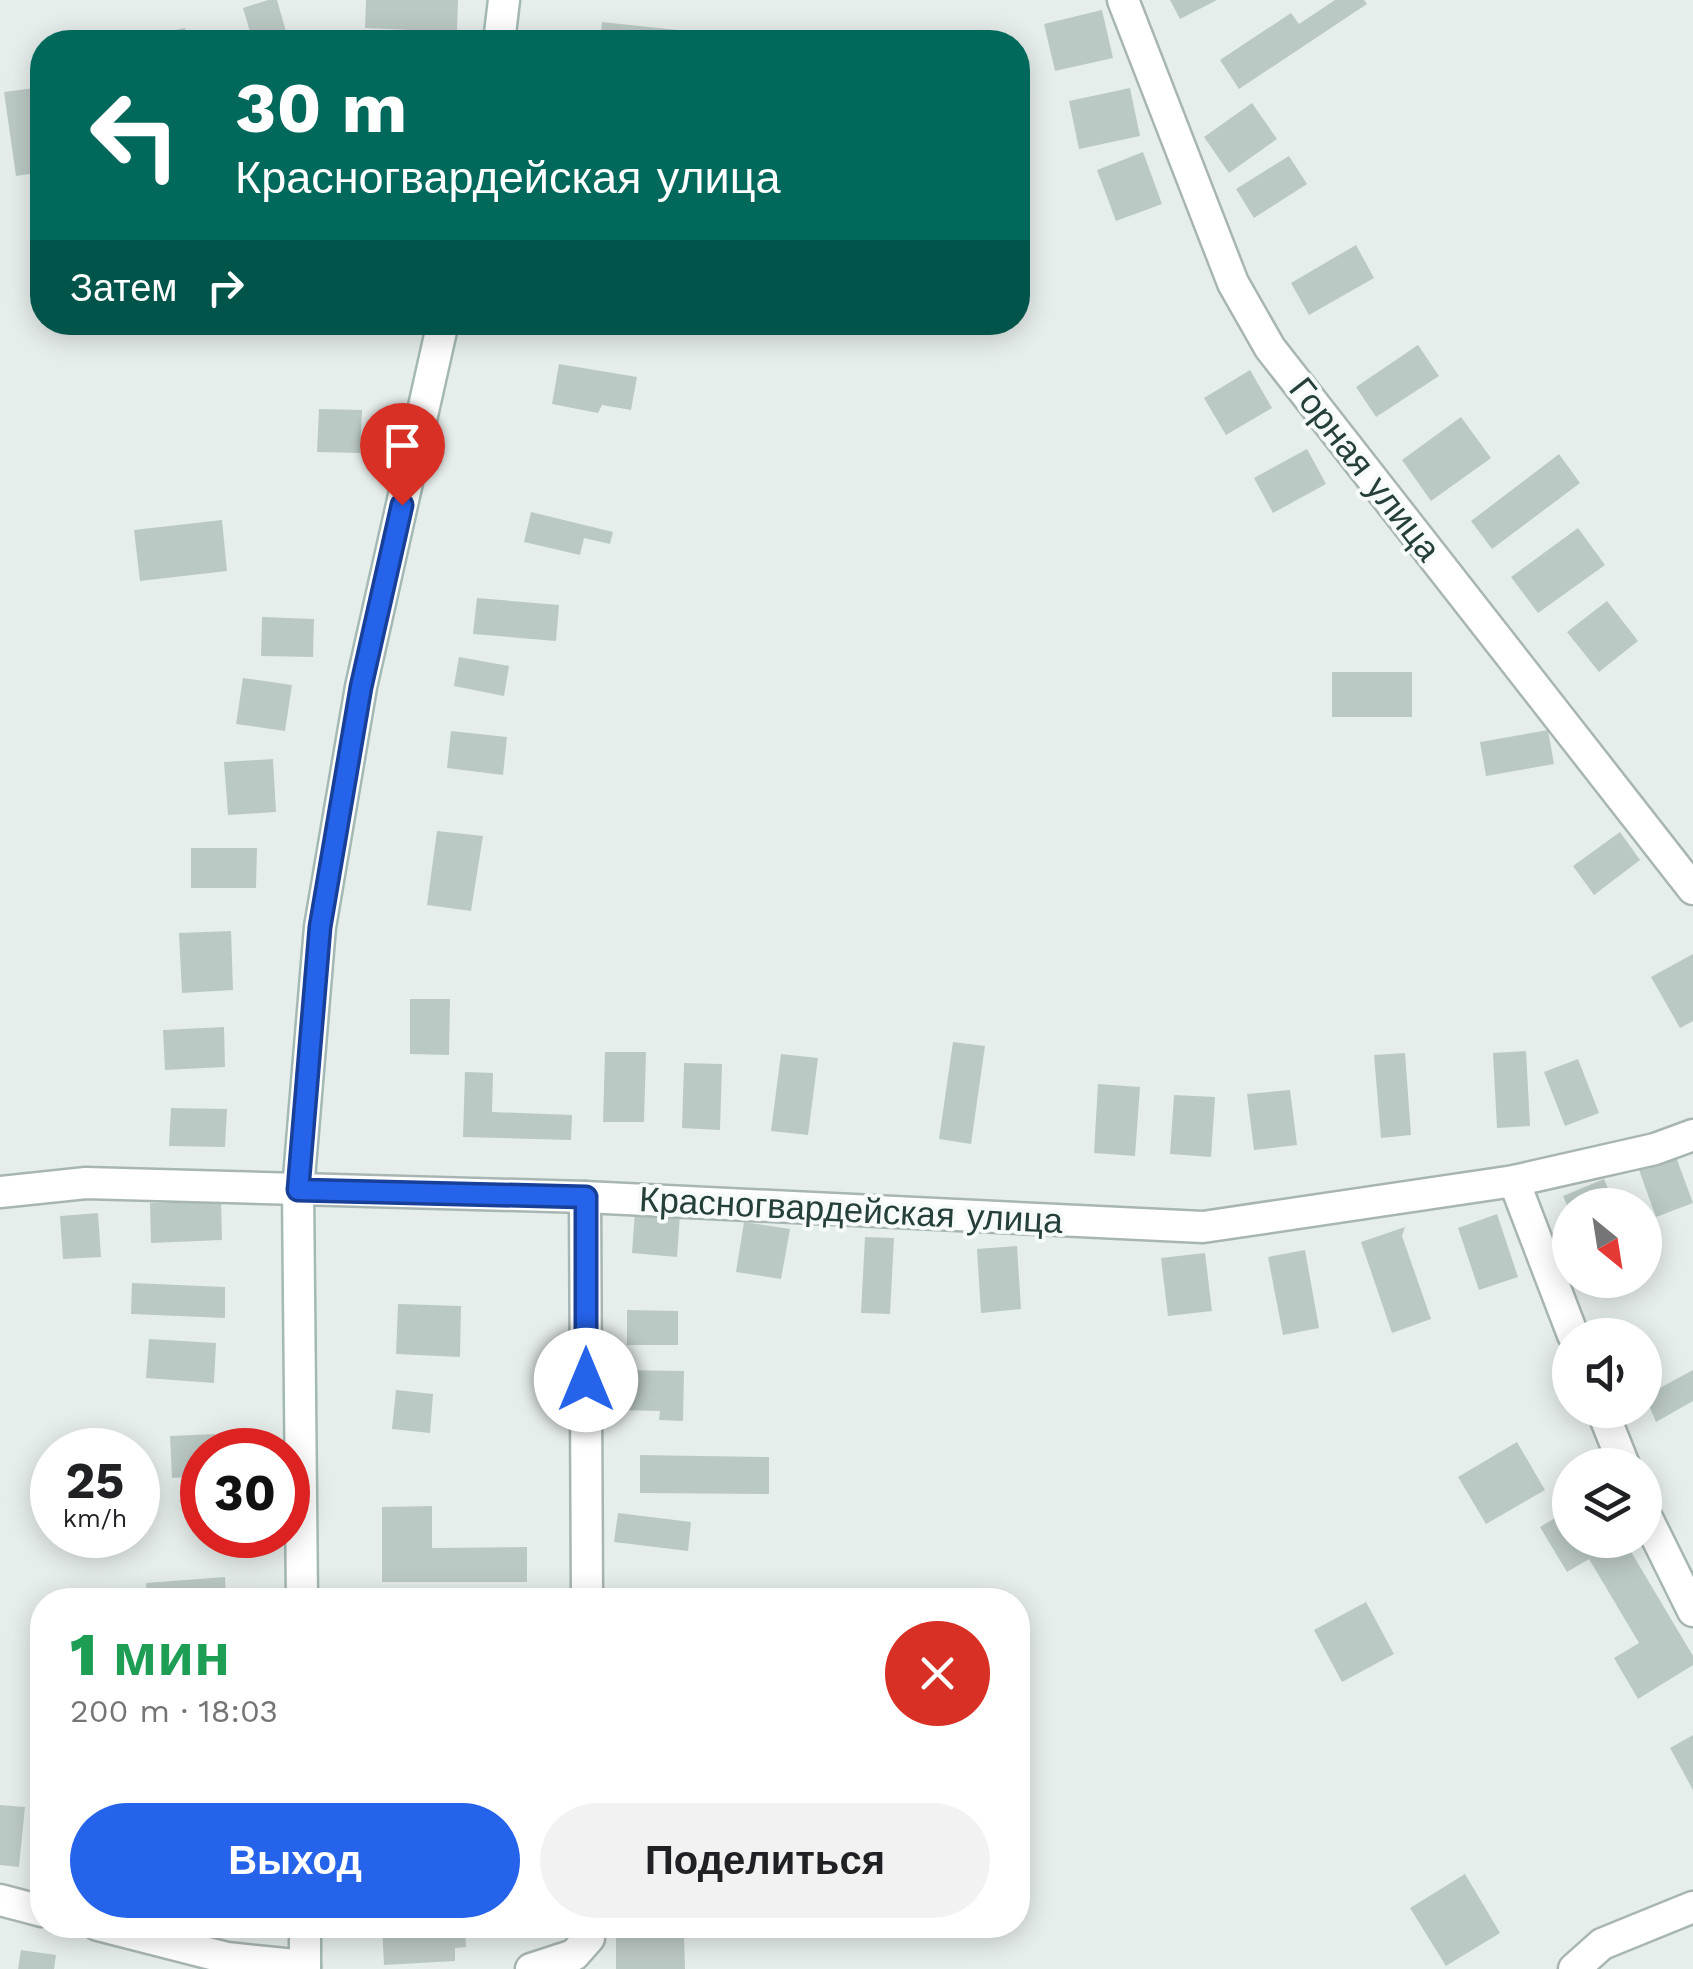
<!DOCTYPE html>
<html lang="ru">
<head>
<meta charset="utf-8">
<style>
	body { margin:0; font-family:"Work Sans",sans-serif; background:#f2f2f2; color:#202124; height:100vh; display:flex; flex-direction:column; font-size:38px; white-space:nowrap }
	* { box-sizing:border-box; margin:0 }
	p { font-size:32px; color:#757577 }
	.icon { flex:none; width:55px; height:55px; fill:none; stroke:currentColor; stroke-width:2; stroke-linecap:round; stroke-linejoin:round }
	.map { position:relative; flex:1; overflow:hidden }
	.details { position:absolute; left:30px; top:1588px; width:1000px; height:350px; display:flex; flex-direction:column; background:#fff; border-radius:40px; box-shadow:0 5px 25px #0003 }
	.details>* { flex:none }
	.top-card { position:absolute; left:30px; top:30px; width:1000px; height:305px; border-radius:40px; box-shadow:0 5px 25px #0003; background:#00695c; color:#fff; overflow:hidden }
	.needle { width:65px; rotate:150deg }
	.tools { position:absolute; left:1552px; top:1188px; display:grid; gap:20px }
	.tools a { display:grid; place-items:center; width:110px; height:110px; border-radius:50%; background:#fff; box-shadow:0 5px 25px #0003; font-size:50px }
	.speed { position:absolute; left:30px; top:1428px; display:flex; gap:20px; font-size:50px; font-weight:700; text-align:center }
	.speed>* { display:grid; place-content:center; width:130px; height:130px; border-radius:50%; background:#fff; box-shadow:0 5px 25px #0003; line-height:1 }
	.speed small { font-size:25px; font-weight:400 }
	.speed .limit { border:15px solid #d22; background:#fff; color:#111 }
	.pin { position:absolute; display:grid; place-items:center; width:85px; height:85px; color:#fff; margin:-102px -42px; border-radius:50% 50% 50% 0; rotate:-45deg; box-shadow:0 0 10px #0007 }
	.pin .icon { rotate:45deg }
	.me { position:absolute; width:110px; margin:-55px; rotate:0deg; stroke-linejoin:round; filter:drop-shadow(0 0 8px #0008) }
	.turn { display:flex; align-items:center; gap:35px; height:210px; padding:0 40px; font-size:45px }
	.turn .icon { width:130px; height:130px; stroke-width:2.5 }
	.turn b { display:block; font-size:70px; line-height:85px }
	.then { display:flex; align-items:center; height:95px; padding:0 40px; background:#0003; gap:20px; font-size:38px }
	.round { display:grid; place-items:center; flex:none; width:105px; height:105px; border-radius:52px; background:#f2f2f2 }
	.headline { display:flex; align-items:center; justify-content:space-between; height:170px; padding:0 40px }
	h1 { font-size:60px; font-weight:800; line-height:75px; color:#1e9e55 }
	.primary-button { display:flex; gap:20px; margin-top:auto; padding:20px 40px }
	.primary-button a { flex:1; height:115px; border-radius:60px; background:#2563eb; color:#fff; font-size:40px; font-weight:800; line-height:115px; text-align:center }
	.primary-button a+a { background:#f2f2f2; color:#202124 }
	.map>svg:first-child { display:block }
</style>
</head>
<body>
<div class="map">
<svg width="1693" height="1969" viewBox="0 0 1693 1969">
	<rect width="100%" height="100%" fill="#e6eeeb"/>
	<g fill="#bbc9c4">
		<polygon points="268,0 277,0 289,42 253,42 243,8"/>
		<polygon points="366,0 458,0 457,32 365,28"/>
		<polygon points="1170,0 1217,0 1180,19"/>
		<polygon points="1335,0 1364,0 1367,4 1239,89 1220,60 1291,13 1299,24"/>
		<polygon points="1102,10 1113,58 1055,71 1044,24"/>
		<polygon points="602,22 677,30 676,42 600,42"/>
		<polygon points="185,28 188,42 154,42 153,35"/>
		<polygon points="34,88 42,172 16,176 4,92"/>
		<polygon points="1130,88 1140,136 1079,149 1069,101"/>
		<polygon points="1252,103 1277,139 1229,173 1204,137"/>
		<polygon points="1143,152 1162,204 1116,221 1097,170"/>
		<polygon points="1289,156 1307,184 1254,218 1236,189"/>
		<polygon points="1356,245 1374,278 1309,315 1291,283"/>
		<polygon points="1418,345 1439,376 1376,417 1356,387"/>
		<polygon points="559,364 637,377 631,410 602,405 598,413 552,404"/>
		<polygon points="1250,370 1272,408 1226,435 1204,398"/>
		<polygon points="319,409 362,410 360,453 317,452"/>
		<polygon points="1461,417 1491,458 1431,501 1402,460"/>
		<polygon points="1307,449 1326,484 1273,513 1254,478"/>
		<polygon points="1559,454 1580,483 1492,549 1471,521"/>
		<polygon points="531,512 613,532 610,544 584,538 580,555 524,542"/>
		<polygon points="222,520 227,571 140,581 134,530"/>
		<polygon points="1578,528 1605,565 1538,613 1511,577"/>
		<polygon points="477,598 559,605 556,641 473,634"/>
		<polygon points="1607,601 1638,641 1599,672 1567,632"/>
		<polygon points="262,617 314,619 313,657 261,656"/>
		<polygon points="459,657 509,666 504,696 454,686"/>
		<rect x="1332" y="672" width="80" height="45"/>
		<polygon points="243,678 292,685 285,731 236,724"/>
		<polygon points="1548,730 1554,764 1486,776 1480,742"/>
		<polygon points="451,731 507,737 503,775 447,768"/>
		<polygon points="273,759 276,812 228,815 224,762"/>
		<polygon points="437,831 483,836 471,911 427,905"/>
		<polygon points="1620,832 1640,860 1594,895 1573,866"/>
		<polygon points="191,848 257,848 256,888 191,888"/>
		<polygon points="231,931 233,990 182,993 179,933"/>
		<polygon points="1693,954 1693,1021 1680,1028 1651,977"/>
		<polygon points="410,999 450,999 449,1055 410,1054"/>
		<polygon points="224,1027 225,1067 165,1070 163,1030"/>
		<polygon points="953,1042 985,1046 971,1144 939,1139"/>
		<polygon points="1526,1051 1530,1126 1497,1128 1493,1053"/>
		<polygon points="605,1052 646,1052 644,1122 603,1122"/>
		<polygon points="1405,1053 1411,1135 1381,1138 1374,1055"/>
		<polygon points="781,1054 818,1058 808,1135 771,1131"/>
		<polygon points="1578,1059 1599,1113 1565,1126 1544,1072"/>
		<polygon points="684,1063 722,1064 720,1130 682,1128"/>
		<polygon points="465,1072 493,1073 492,1112 572,1115 571,1140 463,1137"/>
		<polygon points="1098,1084 1140,1087 1135,1156 1094,1153"/>
		<polygon points="1290,1090 1297,1145 1254,1150 1247,1094"/>
		<polygon points="1174,1095 1215,1097 1211,1157 1170,1154"/>
		<polygon points="171,1108 227,1109 225,1147 169,1146"/>
		<polygon points="1676,1157 1693,1203 1656,1217 1639,1170"/>
		<polygon points="1604,1179 1615,1205 1570,1205 1570,1212 1563,1196"/>
		<polygon points="221,1201 222,1240 151,1243 150,1203"/>
		<polygon points="635,1211 680,1214 677,1257 632,1253"/>
		<polygon points="98,1213 101,1257 63,1259 60,1216"/>
		<polygon points="1497,1214 1518,1277 1479,1290 1458,1228"/>
		<polygon points="744,1222 790,1229 781,1279 736,1272"/>
		<polygon points="1405,1227 1402,1236 1431,1319 1392,1333 1361,1242"/>
		<polygon points="865,1237 894,1238 890,1314 861,1313"/>
		<polygon points="1017,1246 1021,1309 981,1313 977,1249"/>
		<polygon points="1305,1250 1319,1328 1283,1335 1268,1257"/>
		<polygon points="1205,1253 1212,1311 1168,1316 1161,1258"/>
		<polygon points="132,1283 225,1287 225,1318 131,1314"/>
		<polygon points="398,1304 461,1306 460,1357 396,1354"/>
		<polygon points="627,1310 678,1311 678,1345 627,1345"/>
		<polygon points="149,1339 216,1343 214,1383 146,1378"/>
		<polygon points="620,1370 684,1371 683,1421 659,1420 660,1411 619,1410"/>
		<polygon points="1693,1370 1693,1401 1656,1422 1645,1396"/>
		<polygon points="396,1390 433,1394 430,1433 392,1429"/>
		<polygon points="215,1434 215,1450 202,1450 202,1476 172,1478 170,1436"/>
		<polygon points="1517,1442 1545,1490 1486,1524 1458,1477"/>
		<polygon points="640,1455 769,1457 769,1494 640,1493"/>
		<polygon points="432,1506 432,1548 527,1547 527,1582 382,1582 382,1507"/>
		<polygon points="1570,1509 1570,1540 1624,1540 1693,1656 1693,1665 1638,1699 1614,1658 1639,1643 1589,1559 1567,1572 1540,1527"/>
		<polygon points="618,1513 691,1522 688,1551 614,1542"/>
		<polygon points="225,1577 226,1600 147,1600 146,1583"/>
		<polygon points="1366,1602 1394,1654 1342,1682 1314,1630"/>
		<polygon points="1693,1735 1693,1790 1670,1748"/>
		<polygon points="0,1805 25,1807 19,1867 0,1865"/>
		<polygon points="1465,1874 1500,1933 1446,1966 1410,1908"/>
		<polygon points="382,1925 465,1925 466,1947 455,1948 455,1961 384,1965"/>
		<polygon points="684,1936 685,1969 616,1969 616,1938"/>
		<polygon points="21,1950 56,1955 54,1969 18,1969"/>
	</g>
	<g fill="none" stroke-linecap="round" stroke-linejoin="round">
		<g stroke="#a8b6b3" stroke-width="35">
			<g id="street">
				<polyline points="1123,0 1233,283 1270,348 1693,889"/>
				<polyline points="1514,1181 1573,1335"/>
				<polyline points="0,1192 86,1183 585,1197 1203,1227 1514,1181 1655,1149 1693,1135"/>
				<polyline points="585,1197 587,1600"/>
				<polyline points="1602,1410 1624,1465"/>
				<polyline points="1645,1514 1693,1611"/>
				<polyline points="0,1900 42,1911"/>
				<polyline points="98,1925 227,1958 305,1966"/>
				<polyline points="531,1969 574,1955 589,1938 589,1925"/>
				<polyline points="1574,1969 1602,1944 1693,1907"/>
			</g>
		</g>
		<g stroke="#a4b9b4" stroke-width="35">
			<g id="secondary">
				<polyline points="499,42 504,0"/>
				<polyline points="302,1600 298,1190 320,927 361,687 443,322"/>
				<polyline points="305,1925 305,1969"/>
			</g>
		</g>
		<use href="#street" stroke="#fff" stroke-width="30"/>
		<use href="#secondary" stroke="#fff" stroke-width="30"/>
	</g>
	<g fill="none" stroke-linecap="round" stroke-linejoin="round">
		<g stroke="#184099" stroke-width="25">
			<polyline id="route" points="402,505 361,687 320,927 298,1190 586,1197 586,1380"/>
		</g>
		<use href="#route" stroke="#2563eb" stroke-width="18"/>
	</g>
	<g text-anchor="middle" stroke-width="8" stroke-linejoin="round" paint-order="stroke">
		<g font-size="35" fill="#253f3b" stroke="#f6faf9">
			<text transform="translate(1365 469) rotate(52)" y="12">Горная улица</text>
			<text transform="translate(851 1210) rotate(3)" y="12">Красногвардейская улица</text>
		</g>
	</g>
</svg>
<div class="tools">
<a><svg class="needle" viewBox="-14 -14 28 28"><path d="M0-13l5 13h-10z" fill="#e53935"/><path d="M0 13l5-13h-10z" fill="#757577"/></svg></a>
<a><svg class="icon" aria-label="sound" viewBox="0 0 24 24"><path d="M4 9h4l5-4v14l-5-4H4zM17 9q2 3 0 6"/></svg></a>
<a><svg class="icon" aria-label="layers" viewBox="0 0 24 24"><path d="M12 4l9 5-9 5-9-5zM3 14l9 5 9-5"/></svg></a>
</div>
<div class="speed"><div>25<small>km/h</small></div><div class="limit">30</div></div>
<div class="pin" style="left:402px;top:505px;background:#d93025"><svg class="icon" aria-label="arrive" viewBox="0 0 24 24"><path d="M6 21V4h12l-3 4 3 4H6"/></svg></div>
<svg class="me" style="left:586px;top:1380px" viewBox="-20 -20 40 40"><circle r="19" fill="#fff"/><path d="M0-13L10 11 0 6-10 11z" fill="#2563eb"/></svg>
<div class="top-card">
<div class="turn"><svg class="icon" aria-label="left" viewBox="0 0 24 24"><path d="M17 20v-9H6M10 6l-5 5 5 5"/></svg><div><b>30 m</b>Красногвардейская улица</div></div>
<div class="then">Затем<svg class="icon" aria-label="right" viewBox="0 0 24 24"><path d="M7 20v-9h11M14 6l5 5-5 5"/></svg></div>
</div>
<section class="details">
<div class="headline"><div><h1>1 мин</h1><p>200 m · 18:03</p></div><a class="round" style="background:#d93025;color:#fff"><svg class="icon" aria-label="close" viewBox="0 0 24 24"><path d="M6 6l12 12M18 6L6 18"/></svg></a></div>
<div class="primary-button"><a>Выход</a><a>Поделиться</a></div>
</section>
</div>
</body>
</html>
